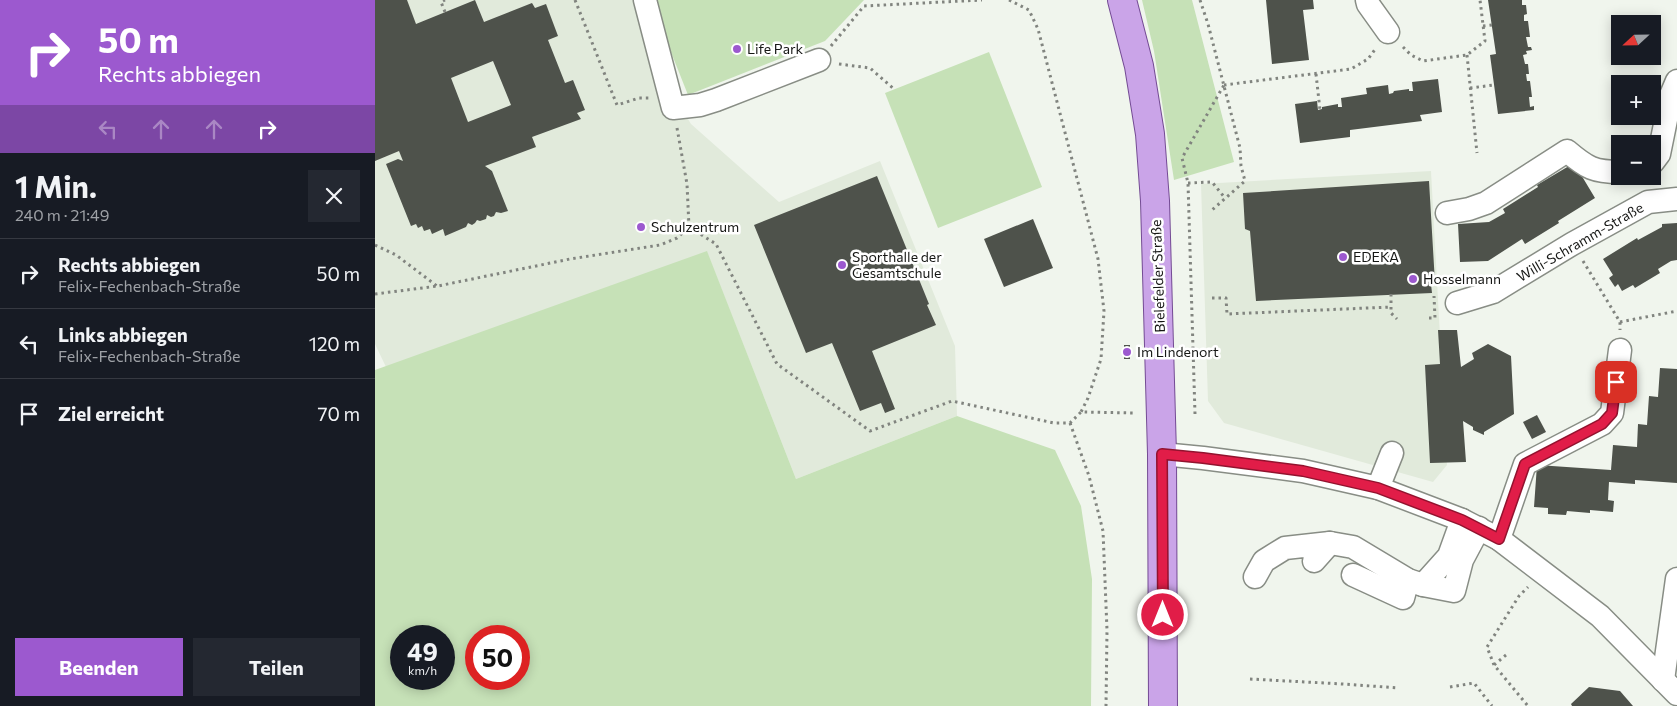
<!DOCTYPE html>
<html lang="de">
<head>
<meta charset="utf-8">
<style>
	body { margin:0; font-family:Commissioner,sans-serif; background:#242831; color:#f1f3f6; height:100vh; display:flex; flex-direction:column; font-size:19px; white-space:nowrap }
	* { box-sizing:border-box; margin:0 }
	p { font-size:16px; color:#9ea1a6 }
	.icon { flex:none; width:28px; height:28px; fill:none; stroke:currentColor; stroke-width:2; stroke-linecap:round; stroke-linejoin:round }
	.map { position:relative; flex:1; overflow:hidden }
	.panel { display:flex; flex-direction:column; background:#171b24; width:375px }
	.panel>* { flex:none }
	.guide { background:#9c59cf; color:#fff; overflow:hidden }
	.needle { width:32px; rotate:248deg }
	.buttons { position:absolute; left:1236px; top:15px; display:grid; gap:10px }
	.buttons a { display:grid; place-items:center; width:50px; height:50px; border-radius:0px; background:#171b24; box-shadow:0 2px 12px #0003; font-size:25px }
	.speed { position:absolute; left:15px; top:625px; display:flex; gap:10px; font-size:25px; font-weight:700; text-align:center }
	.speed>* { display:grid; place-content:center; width:65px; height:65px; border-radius:50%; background:#171b24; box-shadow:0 2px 12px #0003; line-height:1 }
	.speed small { font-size:12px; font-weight:400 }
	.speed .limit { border:8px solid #d22; background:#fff; color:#111 }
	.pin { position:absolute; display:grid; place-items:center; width:42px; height:42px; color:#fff; margin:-21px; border-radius:10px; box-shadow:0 2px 8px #0006 }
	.me { position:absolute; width:55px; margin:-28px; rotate:0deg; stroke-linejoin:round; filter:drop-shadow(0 0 4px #0008) }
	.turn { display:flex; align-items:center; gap:18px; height:105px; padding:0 15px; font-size:22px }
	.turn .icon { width:65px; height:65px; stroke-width:2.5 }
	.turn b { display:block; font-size:35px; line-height:42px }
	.lanes { display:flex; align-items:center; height:48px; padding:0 15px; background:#0003; justify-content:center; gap:25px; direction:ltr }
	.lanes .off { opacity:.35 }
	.round { display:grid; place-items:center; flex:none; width:52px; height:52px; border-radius:0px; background:#242831 }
	.summary { display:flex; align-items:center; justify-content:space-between; height:85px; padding:0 15px }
	h1 { font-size:30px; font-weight:700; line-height:38px }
	.button { display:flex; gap:10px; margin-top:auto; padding:10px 15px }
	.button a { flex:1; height:58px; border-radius:0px; background:#9c59cf; color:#fff; font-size:20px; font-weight:700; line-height:58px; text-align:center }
	.button a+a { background:#242831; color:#f1f3f6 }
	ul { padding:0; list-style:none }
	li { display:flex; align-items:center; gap:15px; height:70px; padding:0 15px; border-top:1px solid #363941 }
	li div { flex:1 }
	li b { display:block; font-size:19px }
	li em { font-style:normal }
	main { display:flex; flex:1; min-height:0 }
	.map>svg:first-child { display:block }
</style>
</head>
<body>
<main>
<section class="panel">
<div class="guide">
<div class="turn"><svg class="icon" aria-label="right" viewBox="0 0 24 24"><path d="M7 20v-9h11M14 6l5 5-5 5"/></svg><div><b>50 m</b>Rechts abbiegen</div></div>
<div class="lanes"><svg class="icon off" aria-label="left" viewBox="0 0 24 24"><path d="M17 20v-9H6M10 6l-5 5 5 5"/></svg><svg class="icon off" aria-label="ahead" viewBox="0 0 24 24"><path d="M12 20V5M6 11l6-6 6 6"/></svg><svg class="icon off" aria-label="ahead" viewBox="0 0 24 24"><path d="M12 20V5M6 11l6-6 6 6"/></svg><svg class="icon" aria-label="right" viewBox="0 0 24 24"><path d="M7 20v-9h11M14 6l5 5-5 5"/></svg></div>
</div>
<div class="summary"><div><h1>1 Min.</h1><p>240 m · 21:49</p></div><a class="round"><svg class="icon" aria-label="close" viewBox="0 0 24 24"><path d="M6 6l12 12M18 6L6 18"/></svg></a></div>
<ul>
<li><svg class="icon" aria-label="right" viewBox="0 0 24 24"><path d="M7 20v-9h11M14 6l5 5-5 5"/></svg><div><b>Rechts abbiegen</b><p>Felix-Fechenbach-Straße</p></div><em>50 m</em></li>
<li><svg class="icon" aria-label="left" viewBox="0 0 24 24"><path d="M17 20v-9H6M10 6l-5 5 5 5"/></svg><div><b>Links abbiegen</b><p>Felix-Fechenbach-Straße</p></div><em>120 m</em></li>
<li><svg class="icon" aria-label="arrive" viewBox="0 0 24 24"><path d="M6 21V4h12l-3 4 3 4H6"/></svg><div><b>Ziel erreicht</b></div><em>70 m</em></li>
</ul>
<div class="button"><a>Beenden</a><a>Teilen</a></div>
</section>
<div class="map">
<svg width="1302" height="706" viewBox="0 0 1302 706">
	<rect width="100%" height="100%" fill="#f0f5ed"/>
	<g fill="#e1eadb">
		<polygon points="0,0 276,0 300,98 316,124 404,202 505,161 580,346 582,416 421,479 332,252 11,367 0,344"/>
		<polygon points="1056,171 1072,465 1058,482 849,423 833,401 826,184"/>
	</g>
	<g fill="#c6e1b7" fill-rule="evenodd">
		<polygon points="281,0 489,0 450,41 313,95 292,42"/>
		<polygon points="767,0 817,0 859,162 799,180 779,51"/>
		<polygon points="614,52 667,187 563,228 510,93"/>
		<path d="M332,251L421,479L582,416L680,450L706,506L717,579L716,706H0V370ZM69,636V679H26V636ZM144,636V679H101V636Z"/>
	</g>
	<g fill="#4e524b" fill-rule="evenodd">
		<path d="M0,0H32L41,24L100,0L109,22L157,3L160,8L171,4L183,36L173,40L190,83L198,80L210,110L202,113L206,119L157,137L161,147L110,166L117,171L133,211L126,213L121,212L119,216L116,217L112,215L111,219L105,221L102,220L100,223L97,225L93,223L91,227L70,236L68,229L57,234L55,229L49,231L47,226L43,228L41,224L36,226L11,164L23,159L28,161L24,151L0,161ZM118,61L136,105L93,122L76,78Z"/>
		<polygon points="891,0 938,0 939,9 928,10 934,60 897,64"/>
		<polygon points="1113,0 1147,0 1147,5 1151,5 1152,14 1149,15 1149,21 1153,21 1155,37 1151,37 1153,47 1156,47 1157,50 1151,51 1152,54 1148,55 1150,64 1153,64 1154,74 1151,74 1152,81 1155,81 1157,97 1154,97 1155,107 1159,106 1159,110 1123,114 1115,55 1121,54"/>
		<polygon points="1063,79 1067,112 1045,115 1047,121 975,130 975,137 925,143 920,104 942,101 943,110 947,109 947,107 963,104 963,107 967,107 966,98 992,94 991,88 1013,85 1014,94 1018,93 1019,91 1034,89 1034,91 1038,91 1037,82"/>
		<polygon points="1199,163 1220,198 1183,221 1184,223 1150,244 1147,239 1113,261 1085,262 1083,224 1114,222 1130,213 1128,209 1163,187 1162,185"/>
		<polygon points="502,176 554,304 552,305 561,325 497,351 520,409 510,413 506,403 485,411 457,343 431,353 379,225"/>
		<polygon points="1054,181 1060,283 1056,284 1057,293 881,301 875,231 870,229 868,193"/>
		<polygon points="658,219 678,268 629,287 609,239"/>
		<polygon points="1302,223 1302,260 1296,261 1283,269 1285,273 1260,288 1258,285 1247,291 1243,284 1240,287 1234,278 1238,275 1228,259 1262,238 1263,240 1287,227 1287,224"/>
		<polygon points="1063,330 1082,330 1086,367 1099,359 1097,353 1113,344 1136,356 1139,414 1109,432 1109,435 1098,430 1098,427 1088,421 1091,462 1055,463 1050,365 1065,364"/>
		<rect x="749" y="345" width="6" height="14"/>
		<polygon points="1285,368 1302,369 1302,483 1260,480 1260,484 1234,482 1233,500 1239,501 1238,512 1215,510 1215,513 1192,511 1191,515 1173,514 1173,508 1159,507 1162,465 1236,470 1238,445 1262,447 1263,424 1272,425 1274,396 1283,397"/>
		<polygon points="1162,415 1171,432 1157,439 1148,422"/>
		<polygon points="1214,687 1245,691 1258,706 1197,706 1196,704"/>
	</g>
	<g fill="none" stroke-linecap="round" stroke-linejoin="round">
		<g stroke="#888d85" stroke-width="25">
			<g id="minor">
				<polyline points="270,0 298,108 325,105 341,100 444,60"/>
				<polyline points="992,0 993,4 1013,32"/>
				<polyline points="1278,162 1284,154 1296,95 1302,81"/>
				<path d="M1072,213L1094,209L1111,203L1192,151C1212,168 1219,172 1245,172"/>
				<polyline points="1082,303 1118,292 1197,244 1273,202 1302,199"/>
				<polyline points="787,454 828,458 928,471 1003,488 1087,520 1124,539 1225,616 1302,694"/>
				<polyline points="1003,488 1017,453"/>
				<polyline points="1124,539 1150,464 1227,424 1237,413 1245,350"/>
				<polyline points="955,543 978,547 1033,580 1048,585 1079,591 1087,560 1104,528"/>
				<polyline points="978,575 1028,598 1033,580"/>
				<polyline points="880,577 889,561 910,548 955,543 939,561"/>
				<polyline points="1048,585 1074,556 1087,520"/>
				<polyline points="1288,680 1302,579"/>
			</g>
		</g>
		<g stroke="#744b94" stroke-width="30">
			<polyline id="major" points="747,0 764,66 775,134 780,201 787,454 788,706"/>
		</g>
		<g stroke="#81847f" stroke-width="3" stroke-dasharray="2.5 4" stroke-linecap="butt">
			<polyline points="200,0 242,105 264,98 274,98"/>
			<polyline points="634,0 654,10 663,29 723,259 729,311 726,359 713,398 706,412"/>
			<polyline points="825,0 833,24 865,148 866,166 870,181 837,210"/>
			<polyline points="70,12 66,2 70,0"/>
			<polyline points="1108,26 1117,25"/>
			<polyline points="456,46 489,6 607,0"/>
			<polyline points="1028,47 1036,55 1048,61 1092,55 1110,41 1105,0"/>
			<polyline points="1092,55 1102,153"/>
			<polyline points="464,64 495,68 520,90"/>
			<polyline points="941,74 945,110"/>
			<polyline points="849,85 976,69 993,59 1001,48"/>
			<polyline points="1095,88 1119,85"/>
			<polyline points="302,128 312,184 314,227"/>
			<polyline points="813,183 837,182 850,198"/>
			<polyline points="0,245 21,255 62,286"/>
			<polyline points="1208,261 1245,322 1245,330"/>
			<polyline points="0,294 63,286 195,259 285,245 302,238 314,227 341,244 402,364 495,431 577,401 679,423 695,423 706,412 759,413"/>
			<polyline points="1016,294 1016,313 1022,319"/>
			<polyline points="837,298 851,298 852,314 1016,307"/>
			<polyline points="1054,318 1060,318 1059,296"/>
			<polyline points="1245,322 1302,311"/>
			<polyline points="820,414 813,183 807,158 849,85"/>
			<polyline points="695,423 714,476 728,531 732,630 731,706"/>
			<polyline points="1131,655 1119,665 1153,706"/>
			<polyline points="1119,665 1112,647 1144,596 1153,587"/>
			<polyline points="875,679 968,684 1024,688"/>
			<polyline points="1075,687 1099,683 1117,706"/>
		</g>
		<use href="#minor" stroke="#fff" stroke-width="22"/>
		<use href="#major" stroke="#caa4e8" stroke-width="28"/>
	</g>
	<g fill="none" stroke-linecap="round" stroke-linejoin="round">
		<g stroke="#92132f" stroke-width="12">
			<polyline id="route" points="788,615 787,454 828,458 928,471 1003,488 1087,520 1124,539 1150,464 1227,424 1237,413 1241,382"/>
		</g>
		<use href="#route" stroke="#e11d48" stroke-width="9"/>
	</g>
	<g fill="#9c59cf" stroke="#fff" stroke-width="2">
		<circle cx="362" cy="49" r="5"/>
		<circle cx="266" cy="227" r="5"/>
		<circle cx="968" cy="257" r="5"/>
		<circle cx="467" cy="265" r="5"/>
		<circle cx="1038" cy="279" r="5"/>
		<circle cx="752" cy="352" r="5"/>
	</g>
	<g text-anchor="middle" stroke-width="5" stroke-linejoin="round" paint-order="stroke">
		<g font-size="14" fill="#161715" stroke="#fff" text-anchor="start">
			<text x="372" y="54">Life Park</text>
			<text x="276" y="232">Schulzentrum</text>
			<text x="477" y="262">Sporthalle der<tspan x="477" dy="16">Gesamtschule</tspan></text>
			<text x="978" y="262">EDEKA</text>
			<text x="1048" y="284">Hosselmann</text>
			<text x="762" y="357">Im Lindenort</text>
		</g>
		<g font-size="14" fill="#161715" stroke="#fff">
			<text transform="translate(1205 242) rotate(-30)" y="5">Willi-Schramm-Straße</text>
			<text transform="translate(783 276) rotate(-92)" y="5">Bielefelder Straße</text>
		</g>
	</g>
</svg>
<div class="buttons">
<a><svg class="needle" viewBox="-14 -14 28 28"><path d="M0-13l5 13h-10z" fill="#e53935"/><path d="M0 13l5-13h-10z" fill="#9ea1a6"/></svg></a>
<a>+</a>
<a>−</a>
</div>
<div class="speed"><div>49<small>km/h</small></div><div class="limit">50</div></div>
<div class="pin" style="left:1241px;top:382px;background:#d93025"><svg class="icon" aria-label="arrive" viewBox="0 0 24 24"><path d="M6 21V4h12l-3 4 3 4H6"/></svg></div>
<svg class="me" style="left:788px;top:615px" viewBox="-20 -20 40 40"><circle r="17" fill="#e11d48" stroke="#fff" stroke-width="3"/><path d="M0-11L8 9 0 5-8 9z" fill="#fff"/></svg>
</div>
</main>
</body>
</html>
